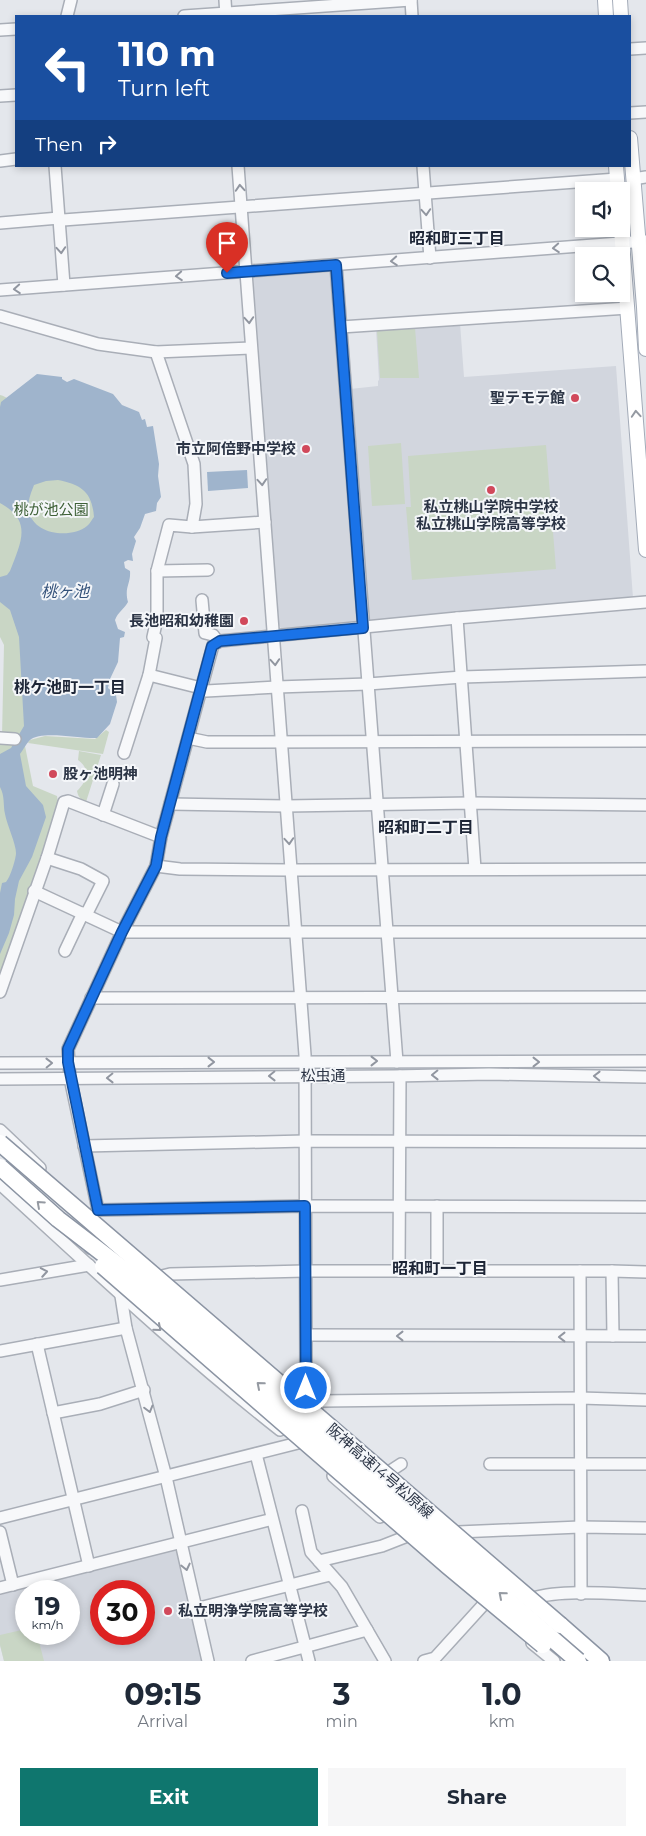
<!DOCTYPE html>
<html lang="en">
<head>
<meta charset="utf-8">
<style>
	body { margin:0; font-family:Montserrat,"Noto Sans JP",sans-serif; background:#f6f6f7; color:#1f2937; height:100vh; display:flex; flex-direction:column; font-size:19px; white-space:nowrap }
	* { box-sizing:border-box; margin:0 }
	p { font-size:16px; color:#747a83 }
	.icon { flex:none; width:28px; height:28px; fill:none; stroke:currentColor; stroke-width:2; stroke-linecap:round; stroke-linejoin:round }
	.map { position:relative; height:1661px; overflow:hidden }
	.drawer { display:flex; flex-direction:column; background:#fff; flex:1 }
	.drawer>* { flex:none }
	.hud { position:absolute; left:15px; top:15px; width:616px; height:152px; border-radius:0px; box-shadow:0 2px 8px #0003; background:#1a4fa0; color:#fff; overflow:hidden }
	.fabs { position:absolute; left:575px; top:182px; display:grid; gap:10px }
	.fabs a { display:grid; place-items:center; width:55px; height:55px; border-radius:0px; background:#fff; box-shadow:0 2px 8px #0003; font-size:25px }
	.speed { position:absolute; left:15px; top:1580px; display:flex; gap:10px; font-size:25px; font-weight:700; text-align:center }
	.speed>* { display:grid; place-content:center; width:65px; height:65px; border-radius:50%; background:#fff; box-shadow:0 2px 8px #0003; line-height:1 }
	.speed small { font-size:12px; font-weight:400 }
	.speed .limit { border:8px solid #d22; background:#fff; color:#111 }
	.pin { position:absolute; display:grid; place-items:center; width:42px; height:42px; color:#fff; margin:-51px -21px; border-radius:50% 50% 50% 0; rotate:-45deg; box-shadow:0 0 5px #0007 }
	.pin .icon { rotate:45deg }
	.me { position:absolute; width:55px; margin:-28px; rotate:0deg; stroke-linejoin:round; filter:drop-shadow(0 0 4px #0008) }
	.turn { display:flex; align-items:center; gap:18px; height:105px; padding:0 20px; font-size:22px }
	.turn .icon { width:65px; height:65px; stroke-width:2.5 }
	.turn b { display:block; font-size:35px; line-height:42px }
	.then { display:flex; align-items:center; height:48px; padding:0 20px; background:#0003; gap:10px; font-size:19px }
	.eta { display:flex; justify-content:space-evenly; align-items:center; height:85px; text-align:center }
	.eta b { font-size:30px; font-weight:700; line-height:35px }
	.button { display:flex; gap:10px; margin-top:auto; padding:10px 20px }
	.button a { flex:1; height:58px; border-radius:0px; background:#0f766e; color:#fff; font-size:20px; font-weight:700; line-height:58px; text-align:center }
	.button a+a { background:#f6f6f7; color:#1f2937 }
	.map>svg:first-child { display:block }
</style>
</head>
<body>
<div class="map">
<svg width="646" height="1661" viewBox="0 0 646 1661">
	<rect width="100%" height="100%" fill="#e4e7ec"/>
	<g fill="#d2d6de" fill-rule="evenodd">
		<polygon points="331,268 359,623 282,630 279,625 253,275"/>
		<polygon points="460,323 464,377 616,366 633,598 510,608 371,621 367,617 350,389 378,386 378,381 379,380 376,329"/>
		<path d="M174,1550L180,1554L204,1661H4L0,1645V1595ZM26,1591H69V1634H26ZM101,1591H144V1634H101Z"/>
	</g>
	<g fill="#c9d6c5">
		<polygon points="415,328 419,378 380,378 377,331"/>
		<path d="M0,395C28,402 89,483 111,507L25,746L33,786L57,796L58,803L0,981V738L2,736L4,645L0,637Z"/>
		<polygon points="401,443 405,504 372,506 368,446"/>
		<polygon points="546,445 556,569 412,580 406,507 411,507 408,456"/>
		<polygon points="106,730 109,732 103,754 28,743 30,740 45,736 95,739"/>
		<path d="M79,751L101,755L86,802C81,800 78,797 77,791C87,781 91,769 78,760Z"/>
		<polygon points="26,1629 26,1634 37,1634 44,1661 4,1661 0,1645 0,1635"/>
	</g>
	<g fill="#9fb4cc" fill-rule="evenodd">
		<path d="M37,374L62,377V379L67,382L74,379L113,394L122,405L139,412L142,420L145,419L147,427L153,426L159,464L158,476L161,497L157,503L156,511L145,514L140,528L134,537L136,541L132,554L133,561L128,560L124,562L125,568L130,571C131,584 124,587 128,602C124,609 118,612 115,620L118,629L125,632L124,637L120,638L118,662L110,679L108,688L116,695L117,702L110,724L97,738C82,739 41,730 30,740C26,744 23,750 20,754L26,786L43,805L46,817L32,857L19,881L15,899L14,915L9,933L0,954V893L2,883L6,882C10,878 16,859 16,853C16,844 7,825 5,814C3,805 5,796 0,787V754L11,748L24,726L19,637L10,610L0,602V577L7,575L10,571C21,542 33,521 0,503V407L1,402ZM58,480C82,485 92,492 94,517C92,519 90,524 87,526C71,539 33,535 29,511C27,502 31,493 34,485L46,481Z"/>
		<polygon points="247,470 248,488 208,491 207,472"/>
	</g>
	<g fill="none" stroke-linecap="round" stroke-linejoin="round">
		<g stroke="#a9aeb7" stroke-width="14">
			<g id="minor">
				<polyline points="225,0 226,16"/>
				<polyline points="411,0 412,16"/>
				<polyline points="67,16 71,0"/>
				<polyline points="184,16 411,0"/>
				<polyline points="0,30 16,29"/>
				<polyline points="630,49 646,48"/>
				<polyline points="0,96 16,95"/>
				<polyline points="630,113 646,112"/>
				<polyline points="0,161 16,159"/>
				<polyline points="55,166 64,285"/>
				<polyline points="238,166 305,1055 306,1388 300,1395"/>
				<polyline points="423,166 430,258"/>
				<polyline points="633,179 646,177"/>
				<polyline points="0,223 59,218 63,220 617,179"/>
				<polyline points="336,265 397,1062"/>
				<polyline points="0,290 646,241"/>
				<polyline points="0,316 98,344 156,352 251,348"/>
				<polyline points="341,327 628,308"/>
				<polyline points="156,352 194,464 196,504 192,527"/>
				<polyline points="157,571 208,570"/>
				<polyline points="202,600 205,633 213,635 218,642"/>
				<polyline points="457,618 475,869"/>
				<polyline points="149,675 201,688 206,691 277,687 368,684 462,677 646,671"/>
				<polyline points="0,738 15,739"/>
				<polyline points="188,738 207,742 646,741"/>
				<polyline points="124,753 149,675 156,638 153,637 157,619 157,571 169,525 192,527 265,522"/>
				<polyline points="170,804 286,806 471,803 646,805"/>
				<polyline points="103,815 113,784"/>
				<polyline points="47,858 81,869 103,881 86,915"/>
				<polyline points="156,866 180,869 291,870 646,869"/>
				<polyline points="34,891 122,932 646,932"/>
				<polyline points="65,951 83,913"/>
				<polyline points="0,992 47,858 64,802 68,801 161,837"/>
				<polyline points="91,998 646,997"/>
				<polyline points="0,1063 646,1061"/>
				<polyline points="0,1079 394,1076 489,1074 646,1077"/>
				<polyline points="0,1130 40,1168"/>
				<polyline points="84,1146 305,1141 646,1142"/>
				<path d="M0,1184C92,1268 182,1353 280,1430"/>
				<polyline points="98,1210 70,1078 68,1049 122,932 156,866 161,837 213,645 220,641 457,618 646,602"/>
				<polyline points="90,1248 92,1217 98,1210 305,1206 646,1207"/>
				<polyline points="399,1271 400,1076"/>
				<polyline points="437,1271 437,1206"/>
				<polyline points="580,1271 581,1594"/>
				<polyline points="612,1271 613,1336"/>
				<polyline points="162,1276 170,1274 305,1271 612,1271 646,1272"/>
				<polyline points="0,1280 89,1265"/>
				<polyline points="121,1296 126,1328 166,1477 208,1661"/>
				<polyline points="306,1335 646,1336"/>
				<polyline points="37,1344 89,1566"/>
				<polyline points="0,1351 126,1328"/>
				<polyline points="314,1408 321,1401 580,1398 646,1400"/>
				<polyline points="53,1413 100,1404 144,1390"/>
				<polyline points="256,1454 309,1661"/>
				<polyline points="490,1464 646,1464"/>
				<polyline points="333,1476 380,1517"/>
				<polyline points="381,1477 401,1464"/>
				<polyline points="302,1511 311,1552 342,1587 385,1661"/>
				<polyline points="0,1518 298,1443"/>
				<polyline points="0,1532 13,1585"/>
				<polyline points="458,1532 580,1527 646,1528"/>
				<polyline points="319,1561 382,1546 405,1537"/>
				<polyline points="0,1588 269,1520"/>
				<path d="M534,1598C562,1589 616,1594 646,1595"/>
				<polyline points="195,1609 330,1575"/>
				<polyline points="532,1643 554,1661"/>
				<polyline points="252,1661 367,1630"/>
				<polyline points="424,1661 435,1658 484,1604"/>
			</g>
		</g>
		<g stroke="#a3abb8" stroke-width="16">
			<g id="major">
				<polyline points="605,0 606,16"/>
				<polyline points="620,0 621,16"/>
				<polyline points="630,138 644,307 646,349"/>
				<polyline points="616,166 618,191"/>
				<polyline points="621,229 646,550"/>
			</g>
		</g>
		<g stroke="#8b94a3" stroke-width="19">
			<polyline id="highway" points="560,1625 601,1661"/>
		</g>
		<use href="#minor" stroke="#f7f8fa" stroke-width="11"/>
		<use href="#major" stroke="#fff" stroke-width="14"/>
		<use href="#highway" stroke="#fff" stroke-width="16"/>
		<g stroke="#8b94a3" stroke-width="19" stroke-linecap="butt">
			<g id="highway-bridge">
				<polyline points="0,1143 560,1625"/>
				<polyline points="0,1167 58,1219 144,1285 578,1661"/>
				<polyline points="103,1266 448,1566 543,1645"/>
			</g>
		</g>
		<use href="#highway-bridge" stroke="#fff" stroke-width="16"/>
	</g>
	<defs><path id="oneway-chevron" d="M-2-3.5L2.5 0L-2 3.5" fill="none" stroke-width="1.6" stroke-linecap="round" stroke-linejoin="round" transform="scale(1.25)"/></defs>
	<g stroke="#9196a0">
		<use href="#oneway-chevron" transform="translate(240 188) rotate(-94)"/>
		<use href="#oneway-chevron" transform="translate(426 212) rotate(86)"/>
		<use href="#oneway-chevron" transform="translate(556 248) rotate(176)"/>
		<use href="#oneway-chevron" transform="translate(61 250) rotate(86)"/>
		<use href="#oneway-chevron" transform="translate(394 261) rotate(176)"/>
		<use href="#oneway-chevron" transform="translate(179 276) rotate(176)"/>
		<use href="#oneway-chevron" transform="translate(17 289) rotate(176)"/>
		<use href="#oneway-chevron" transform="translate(249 320) rotate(86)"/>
		<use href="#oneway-chevron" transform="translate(262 482) rotate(86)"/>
		<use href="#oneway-chevron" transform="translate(275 662) rotate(86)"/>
		<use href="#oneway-chevron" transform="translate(289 841) rotate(86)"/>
		<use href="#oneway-chevron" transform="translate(374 1061)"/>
		<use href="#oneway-chevron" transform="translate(211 1062)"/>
		<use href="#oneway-chevron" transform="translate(536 1062)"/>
		<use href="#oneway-chevron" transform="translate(49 1063) rotate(-1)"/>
		<use href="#oneway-chevron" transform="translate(435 1075) rotate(179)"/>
		<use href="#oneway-chevron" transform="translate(272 1076) rotate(179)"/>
		<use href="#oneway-chevron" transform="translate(597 1076) rotate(-179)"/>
		<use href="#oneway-chevron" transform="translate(110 1078) rotate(179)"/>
		<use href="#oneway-chevron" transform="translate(44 1272) rotate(-10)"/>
		<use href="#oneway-chevron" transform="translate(158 1328) rotate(41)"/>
		<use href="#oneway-chevron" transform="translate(400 1336) rotate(-180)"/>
		<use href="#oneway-chevron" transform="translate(562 1337) rotate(180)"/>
		<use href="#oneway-chevron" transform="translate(149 1409) rotate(75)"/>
		<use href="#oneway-chevron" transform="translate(186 1567) rotate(77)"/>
	</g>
	<g stroke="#959aa2">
		<use href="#oneway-chevron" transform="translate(636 414) rotate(-94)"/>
		<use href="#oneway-chevron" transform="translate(40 1204) rotate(-138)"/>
		<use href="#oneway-chevron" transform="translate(260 1385) rotate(-139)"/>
		<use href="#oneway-chevron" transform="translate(502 1595) rotate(-139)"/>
	</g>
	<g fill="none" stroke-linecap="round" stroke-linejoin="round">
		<g stroke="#114b97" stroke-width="12">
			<polyline id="route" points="227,273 336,265 363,628 220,641 212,646 161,837 156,866 122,932 68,1049 68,1062 98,1210 305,1206 306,1388"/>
		</g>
		<use href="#route" stroke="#1a73e8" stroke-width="9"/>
	</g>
	<g fill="#d1495b" stroke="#f4f6f9" stroke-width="2">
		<circle cx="575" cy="398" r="5"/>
		<circle cx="306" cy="449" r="5"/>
		<circle cx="491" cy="490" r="5"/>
		<circle cx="244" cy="621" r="5"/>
		<circle cx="53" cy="774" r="5"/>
		<circle cx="168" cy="1611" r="5"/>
	</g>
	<g text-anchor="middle" stroke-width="4" stroke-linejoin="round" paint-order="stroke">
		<g font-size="15" font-weight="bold" fill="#2b3445" stroke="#f4f6f9" text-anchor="end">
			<text x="565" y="403">聖テモテ館</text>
			<text x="296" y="454">市立阿倍野中学校</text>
			<text x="491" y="512" text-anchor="middle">私立桃山学院中学校<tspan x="491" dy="17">私立桃山学院高等学校</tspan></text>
			<text x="234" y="626">長池昭和幼稚園</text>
			<text x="63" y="779" text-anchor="start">股ヶ池明神</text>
			<text x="178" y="1616" text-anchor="start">私立明浄学院高等学校</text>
		</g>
		<g font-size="15" fill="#3f6138" stroke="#f4f6f9">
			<text x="51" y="515">桃が池公園</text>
		</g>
		<g font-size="15" fill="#2b3445" stroke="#f4f6f9">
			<text x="323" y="1081">松虫通</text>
			<text transform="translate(380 1471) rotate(41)" y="5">阪神高速14号松原線</text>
		</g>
		<g font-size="16" font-weight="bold" fill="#1d2536" stroke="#f4f6f9">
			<text x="457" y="244">昭和町三丁目</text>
			<text x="70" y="693">桃ケ池町一丁目</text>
			<text x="426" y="833">昭和町二丁目</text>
			<text x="440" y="1274">昭和町一丁目</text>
		</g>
		<g font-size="16" font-style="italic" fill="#34527a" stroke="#f4f6f9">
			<text x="65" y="597">桃ヶ池</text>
		</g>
	</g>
</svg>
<div class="fabs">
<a><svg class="icon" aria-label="sound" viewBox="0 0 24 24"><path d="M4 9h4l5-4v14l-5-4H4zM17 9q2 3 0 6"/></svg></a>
<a><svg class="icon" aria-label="search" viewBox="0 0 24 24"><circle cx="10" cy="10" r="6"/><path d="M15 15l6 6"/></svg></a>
</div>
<div class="speed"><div>19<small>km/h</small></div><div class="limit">30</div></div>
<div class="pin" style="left:227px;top:273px;background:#d93025"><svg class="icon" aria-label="arrive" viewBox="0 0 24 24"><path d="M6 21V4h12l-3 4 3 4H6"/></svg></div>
<svg class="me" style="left:306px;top:1388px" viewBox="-20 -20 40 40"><circle r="17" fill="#1a73e8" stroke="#fff" stroke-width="3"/><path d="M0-11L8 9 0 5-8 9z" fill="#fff"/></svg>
<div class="hud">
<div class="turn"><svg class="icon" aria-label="left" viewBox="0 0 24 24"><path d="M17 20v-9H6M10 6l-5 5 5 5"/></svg><div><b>110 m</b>Turn left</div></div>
<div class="then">Then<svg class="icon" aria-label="right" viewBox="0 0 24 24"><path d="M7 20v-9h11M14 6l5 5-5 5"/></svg></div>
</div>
</div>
<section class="drawer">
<div class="eta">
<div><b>09:15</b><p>Arrival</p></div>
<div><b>3</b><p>min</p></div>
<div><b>1.0</b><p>km</p></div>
</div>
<div class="button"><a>Exit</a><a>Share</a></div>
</section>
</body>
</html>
